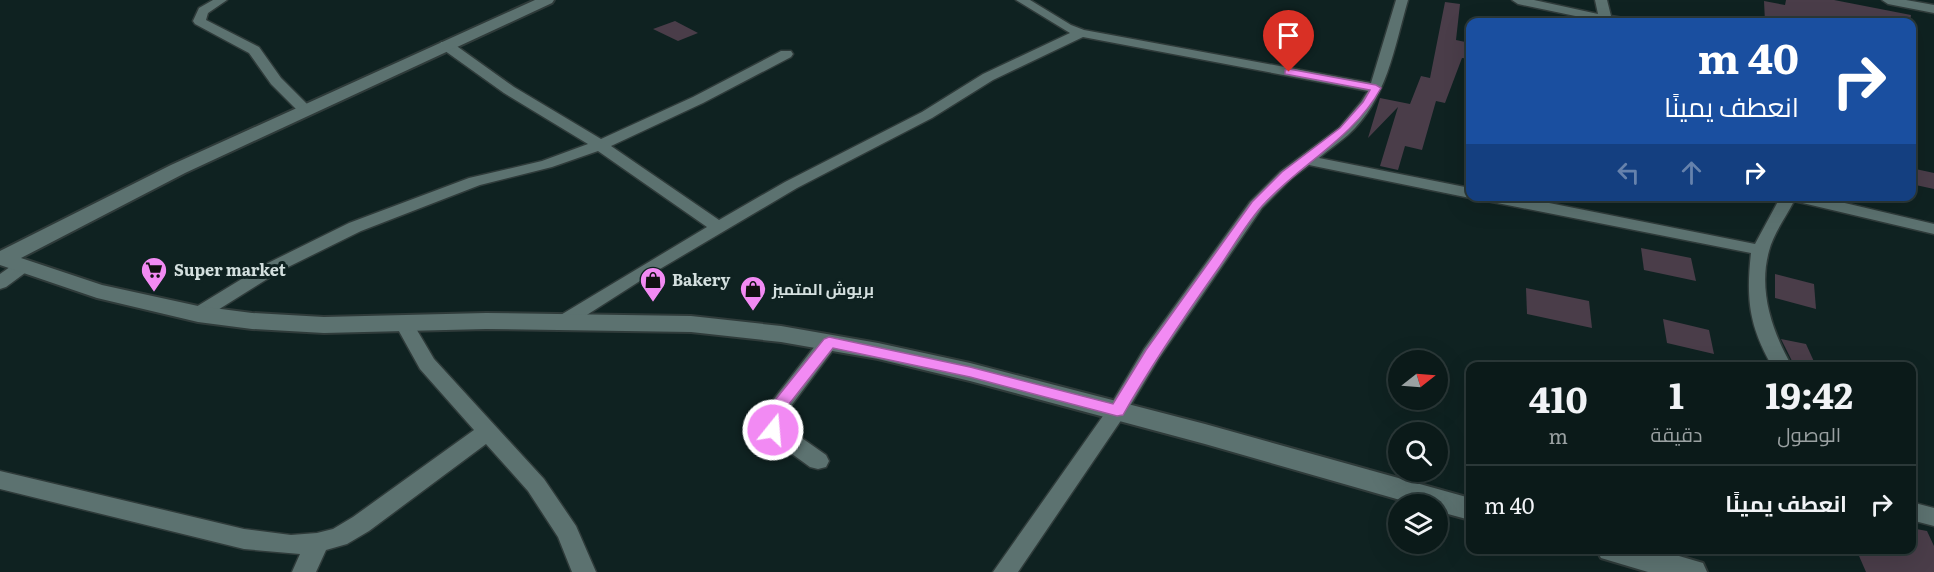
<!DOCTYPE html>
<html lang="ar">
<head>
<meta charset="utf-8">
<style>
	body { margin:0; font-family:Literata,Cairo,serif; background:#142322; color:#f1f3f6; direction:rtl; height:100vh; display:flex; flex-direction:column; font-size:22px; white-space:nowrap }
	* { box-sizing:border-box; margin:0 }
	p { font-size:20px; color:#9aa1a2 }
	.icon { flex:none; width:33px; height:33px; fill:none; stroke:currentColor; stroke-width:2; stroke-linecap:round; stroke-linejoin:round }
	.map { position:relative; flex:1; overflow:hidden; direction:ltr }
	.sheet { position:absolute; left:1466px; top:362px; width:450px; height:192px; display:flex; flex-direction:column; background:#0b1a19; border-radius:12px; box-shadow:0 6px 24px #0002,0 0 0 2px #2b3838; direction:rtl }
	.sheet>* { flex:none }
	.top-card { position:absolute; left:1466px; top:18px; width:450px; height:183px; border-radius:12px; box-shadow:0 6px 24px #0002,0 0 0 2px #2b3838; direction:rtl; background:#1a4fa0; color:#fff; overflow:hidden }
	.needle { width:39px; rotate:73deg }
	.tools { position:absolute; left:1388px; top:350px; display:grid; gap:12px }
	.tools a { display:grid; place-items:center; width:60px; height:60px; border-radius:50%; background:#0b1a19; box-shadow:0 6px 24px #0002,0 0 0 2px #2b3838; font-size:30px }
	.pin { position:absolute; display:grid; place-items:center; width:51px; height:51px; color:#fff; margin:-62px -26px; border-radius:50% 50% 50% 0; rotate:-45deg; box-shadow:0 0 6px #0007 }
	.pin .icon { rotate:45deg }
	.me { position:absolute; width:66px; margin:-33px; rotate:17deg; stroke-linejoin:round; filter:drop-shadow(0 0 4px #0008) }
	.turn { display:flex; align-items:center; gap:21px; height:126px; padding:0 18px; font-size:27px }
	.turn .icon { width:78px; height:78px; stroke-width:2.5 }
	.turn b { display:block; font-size:42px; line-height:51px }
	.lanes { display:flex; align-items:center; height:57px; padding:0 18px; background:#0003; justify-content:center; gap:30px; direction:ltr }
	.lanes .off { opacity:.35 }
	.eta { display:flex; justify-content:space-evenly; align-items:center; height:102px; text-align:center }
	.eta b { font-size:36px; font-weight:700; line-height:42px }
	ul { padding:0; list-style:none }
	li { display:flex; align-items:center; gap:18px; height:78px; padding:0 18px; border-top:2px solid #2b3838 }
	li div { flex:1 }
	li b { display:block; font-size:22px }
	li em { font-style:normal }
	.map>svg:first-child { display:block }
</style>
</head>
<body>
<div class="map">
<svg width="1934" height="572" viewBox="0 0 1934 572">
	<rect width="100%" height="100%" fill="#0f2221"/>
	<g fill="#4a3d49">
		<polygon points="1786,0 1834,0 1911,15 1910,22 1765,22 1764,1 1785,5"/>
		<polygon points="1445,2 1460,4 1456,40 1470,43 1470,59 1462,58 1445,103 1436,101 1422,150 1405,146 1398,170 1380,166 1398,107 1368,138 1380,98 1410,104 1421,76 1430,78"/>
		<polygon points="675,21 698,33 678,41 653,29"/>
		<polygon points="1911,168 1934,173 1934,189 1911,184"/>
		<polygon points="1641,248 1691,258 1696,281 1644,270"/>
		<polygon points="1775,274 1814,284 1816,309 1775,298"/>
		<polygon points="1526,288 1589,301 1592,328 1527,314"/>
		<polygon points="1663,319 1709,330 1714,354 1667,343"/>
		<polygon points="1781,339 1806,344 1816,366 1794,365"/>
		<polygon points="1911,528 1927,531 1934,546 1934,572 1866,572 1856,549 1911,549"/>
	</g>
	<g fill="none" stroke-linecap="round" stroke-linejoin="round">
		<g stroke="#2f3b3a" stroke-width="3">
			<g id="minor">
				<polygon points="213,0 227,0 208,13 206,20 259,47 281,78 310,107 312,110 310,113 300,113 271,84 249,53 195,24 193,21 199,8"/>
				<path d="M1016,0H1030L1071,25L1084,30L1371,83L1396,0H1408C1394,48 1387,100 1348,135C1339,143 1328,150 1319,158L1470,188V196H1475L1470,198L1309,165L1292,178L1262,208L1159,358L1124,416L1018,572H993L1110,406L1144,349L1250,202L1280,172L1339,128L1361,102L1368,91L1083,37L993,80L932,118L797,188L643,279L568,327L561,329L554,327L552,323L554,319L707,227L598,151L552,167L480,185L361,231L280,271L205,318H191L189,314L191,310L268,263L349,223L469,178L542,161L588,144L504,93L441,48L440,45L441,42H451L514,87L601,139L693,97L781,51H791L793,54L791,57L703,103L611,146L719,220L785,182L922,112L983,74L1070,33Z"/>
				<polygon points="1512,0 1534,0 1598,14 1595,0 1607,0 1611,16 1629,19 1631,22 1604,22 1518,4"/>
				<polygon points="1882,0 1906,0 1934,5 1934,13 1888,4"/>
				<path d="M1479,196H1514L1755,244L1781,196H1815L1934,224V234L1794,201C1786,217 1773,234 1769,251C1758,290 1772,332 1792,366H1772C1749,326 1746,299 1751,253L1487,201Z"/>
				<polygon points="23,261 29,262 32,266 29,270 6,287 0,289 0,274 17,262"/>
				<polygon points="404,318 411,320 434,359 544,479 576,526 596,572 572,572 558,537 528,491 486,444 369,531 347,544 326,550 316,572 292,572 300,554 244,549 0,489 0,471 244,529 291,535 317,533 333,529 353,517 474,430 420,369 395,324 397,320"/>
				<polygon points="829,336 836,337 839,342 779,422 826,455 829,461 826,467 818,469 810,467 766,435 759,422 766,409 822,337"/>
				<polygon points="1911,502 1934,508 1934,526 1911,520"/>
			</g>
		</g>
		<g stroke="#2f3b3a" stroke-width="4">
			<g id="tertiary">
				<polygon points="535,0 554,0 552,3 185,173 21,258 102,285 198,306 252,313 324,317 486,313 691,316 781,326 878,343 970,363 1205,424 1470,498 1470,520 1437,511 1437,504 1414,504 1205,444 970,381 878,359 781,342 691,332 486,329 324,333 252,329 198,322 97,298 0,265 0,251 171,165"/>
				<polygon points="1596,549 1655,549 1703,563 1707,572 1648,572 1601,558"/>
			</g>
		</g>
		<use href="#minor" fill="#5c7270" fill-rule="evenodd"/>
		<use href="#tertiary" fill="#5c7270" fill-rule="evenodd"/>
	</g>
	<path fill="#f28af3" stroke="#9d5a9e" stroke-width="1.5" d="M1289,69L1376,85L1381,88C1353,139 1300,164 1262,206C1245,225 1232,249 1218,269C1184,317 1152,364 1123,415L1117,416L970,377L833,348L779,417L777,422L781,430L778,434H767L761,422L767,410L824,339L829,337L970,367L1113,404L1146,350L1252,202L1282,172L1340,128L1363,102L1370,90L1285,74V70Z"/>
	<defs>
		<g id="supermarket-pin" transform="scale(1.35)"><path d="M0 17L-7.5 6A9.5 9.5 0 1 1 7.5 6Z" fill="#f28af3" stroke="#0f2221"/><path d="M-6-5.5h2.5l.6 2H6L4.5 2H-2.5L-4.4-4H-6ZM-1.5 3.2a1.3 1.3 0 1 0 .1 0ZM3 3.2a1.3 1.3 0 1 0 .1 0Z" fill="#111"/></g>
		<g id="shop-pin" transform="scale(1.35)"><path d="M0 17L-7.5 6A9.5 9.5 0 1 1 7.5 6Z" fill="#f28af3" stroke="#0f2221"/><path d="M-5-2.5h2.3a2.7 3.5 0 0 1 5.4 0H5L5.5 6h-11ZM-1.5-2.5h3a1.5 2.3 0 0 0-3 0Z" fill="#111"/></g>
	</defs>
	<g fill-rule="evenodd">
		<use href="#supermarket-pin" x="154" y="270"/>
		<use href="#shop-pin" x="653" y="280"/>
		<use href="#shop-pin" x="753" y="289"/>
	</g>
	<g text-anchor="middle" stroke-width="6" stroke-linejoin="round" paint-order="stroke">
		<g font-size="16" font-weight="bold" fill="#d4e0df" stroke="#0f2221" text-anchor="start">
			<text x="174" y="276">Super market</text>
			<text x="672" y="286">Bakery</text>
			<text x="772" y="295">بريوش المتميز</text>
		</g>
	</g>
</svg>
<div class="tools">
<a><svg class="needle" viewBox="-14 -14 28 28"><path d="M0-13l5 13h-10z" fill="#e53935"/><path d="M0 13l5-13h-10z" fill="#9aa1a2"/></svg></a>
<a><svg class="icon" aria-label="search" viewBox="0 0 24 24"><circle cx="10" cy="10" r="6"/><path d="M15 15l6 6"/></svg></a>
<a><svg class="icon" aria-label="layers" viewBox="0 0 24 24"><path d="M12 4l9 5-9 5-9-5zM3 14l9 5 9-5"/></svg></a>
</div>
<div class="pin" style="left:1289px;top:72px;background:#d93025"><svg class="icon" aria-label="arrive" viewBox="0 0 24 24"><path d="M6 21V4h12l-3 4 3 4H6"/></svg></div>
<svg class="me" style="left:773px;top:430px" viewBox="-20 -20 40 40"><circle r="17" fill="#f28af3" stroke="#fff" stroke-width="3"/><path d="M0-11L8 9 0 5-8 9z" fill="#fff"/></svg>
<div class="top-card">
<div class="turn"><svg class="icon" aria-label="right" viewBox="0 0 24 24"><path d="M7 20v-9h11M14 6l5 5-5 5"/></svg><div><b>40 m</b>انعطف يمينًا</div></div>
<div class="lanes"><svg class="icon off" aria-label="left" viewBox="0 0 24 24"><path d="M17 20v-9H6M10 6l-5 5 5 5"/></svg><svg class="icon off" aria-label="ahead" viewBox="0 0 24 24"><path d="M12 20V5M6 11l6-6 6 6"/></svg><svg class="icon" aria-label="right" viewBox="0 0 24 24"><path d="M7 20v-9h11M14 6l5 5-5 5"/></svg></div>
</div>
<section class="sheet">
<div class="eta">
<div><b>19:42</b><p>الوصول</p></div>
<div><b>1</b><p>دقيقة</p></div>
<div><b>410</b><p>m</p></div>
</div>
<ul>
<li><svg class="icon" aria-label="right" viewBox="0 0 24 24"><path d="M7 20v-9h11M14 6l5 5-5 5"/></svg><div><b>انعطف يمينًا</b></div><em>40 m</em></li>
</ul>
</section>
</div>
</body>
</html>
